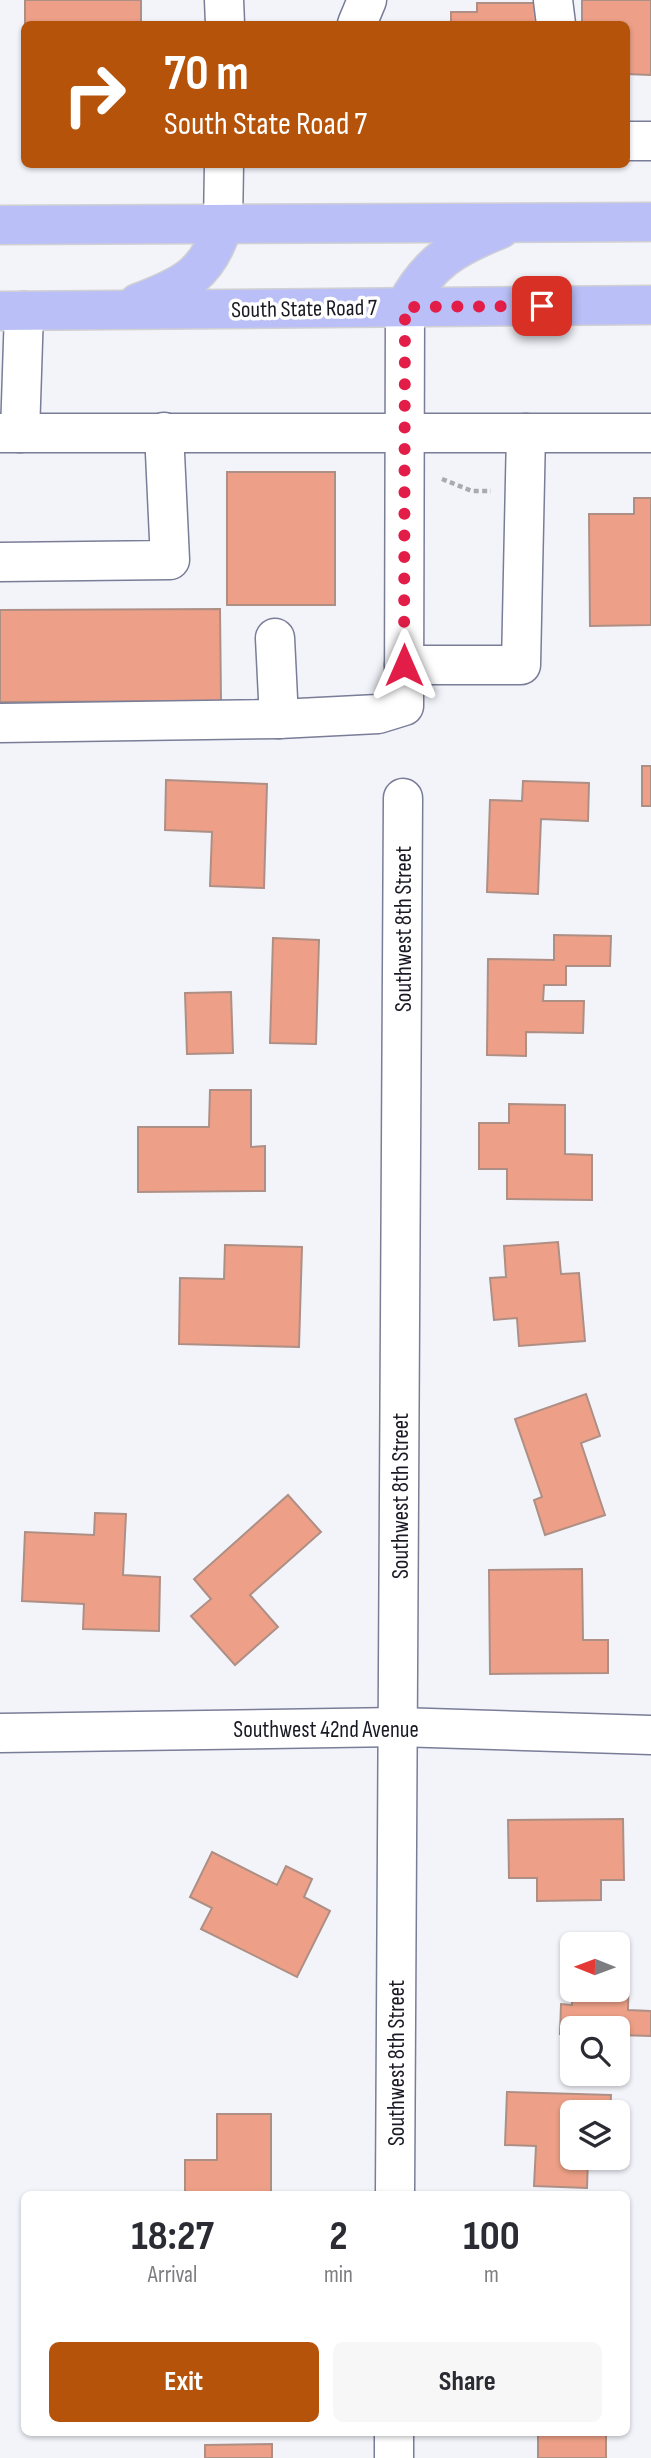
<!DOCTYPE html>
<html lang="en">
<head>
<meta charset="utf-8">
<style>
	body { margin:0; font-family:"Sofia Sans Condensed",sans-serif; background:#f7f7f7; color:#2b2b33; height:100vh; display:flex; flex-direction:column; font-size:26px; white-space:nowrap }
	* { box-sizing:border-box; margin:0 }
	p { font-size:23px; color:#7c7c81 }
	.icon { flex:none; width:38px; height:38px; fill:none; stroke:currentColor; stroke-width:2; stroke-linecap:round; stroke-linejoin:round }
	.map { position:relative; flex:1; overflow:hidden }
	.sheet { position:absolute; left:21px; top:2191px; width:609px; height:245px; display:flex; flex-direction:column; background:#fff; border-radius:10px; box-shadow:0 2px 5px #0004 }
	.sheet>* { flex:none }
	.top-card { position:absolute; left:21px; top:21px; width:609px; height:147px; border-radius:10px; box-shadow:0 2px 5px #0004; background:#b45309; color:#fff; overflow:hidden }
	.needle { width:46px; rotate:271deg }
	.fabs { position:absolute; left:560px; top:1932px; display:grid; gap:14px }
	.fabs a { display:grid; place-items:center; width:70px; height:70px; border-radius:10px; background:#fff; box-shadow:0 2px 5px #0004; font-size:35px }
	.pin { position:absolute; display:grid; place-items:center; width:60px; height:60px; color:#fff; margin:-30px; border-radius:14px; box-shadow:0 4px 10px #0006 }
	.me { position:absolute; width:77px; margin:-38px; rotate:0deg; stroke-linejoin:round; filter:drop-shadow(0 0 5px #0008) }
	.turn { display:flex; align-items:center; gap:24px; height:147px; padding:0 28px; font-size:32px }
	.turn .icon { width:91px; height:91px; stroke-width:2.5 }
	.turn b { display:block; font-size:49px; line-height:60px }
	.eta { display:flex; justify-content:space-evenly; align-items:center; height:119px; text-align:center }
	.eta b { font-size:42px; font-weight:700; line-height:49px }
	.action { display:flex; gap:14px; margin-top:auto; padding:14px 28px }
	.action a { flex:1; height:80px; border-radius:10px; background:#b45309; color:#fff; font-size:28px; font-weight:700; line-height:80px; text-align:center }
	.action a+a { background:#f7f7f7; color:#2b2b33 }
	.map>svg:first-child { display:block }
</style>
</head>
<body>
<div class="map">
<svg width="651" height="2458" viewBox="0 0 651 2458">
	<rect width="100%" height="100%" fill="#f3f4fa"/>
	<g fill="#eda087" stroke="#ae8f85" stroke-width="2">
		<rect x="25" y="0" width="116" height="24"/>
		<polygon points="582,0 651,0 651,75 626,74 626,24 582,24"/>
		<polygon points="477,3 547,3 547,24 451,24 451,12 477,12"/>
		<rect x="227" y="472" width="108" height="133"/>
		<polygon points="634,498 651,498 651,625 590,626 589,514 634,514"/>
		<polygon points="220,609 221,701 0,702 0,610"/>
		<rect x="642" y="766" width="9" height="40"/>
		<polygon points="166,780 267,784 264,888 210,886 212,832 165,830"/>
		<polygon points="523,781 589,783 588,821 541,819 538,894 487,892 490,800 522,801"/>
		<polygon points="554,935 611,936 610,966 566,966 566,985 544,985 543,1001 584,1001 583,1033 526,1032 526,1056 487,1055 488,959 554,960"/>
		<polygon points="273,938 319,940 316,1044 270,1043"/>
		<polygon points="231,992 233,1053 187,1054 185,993"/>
		<polygon points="210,1090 251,1090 251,1147 265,1146 265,1191 138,1192 138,1127 209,1127"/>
		<polygon points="509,1104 565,1105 565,1154 592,1155 592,1200 507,1199 507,1169 479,1169 479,1123 509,1123"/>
		<polygon points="558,1242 561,1274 579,1273 585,1341 519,1346 517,1318 494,1320 490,1278 506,1277 504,1246"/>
		<polygon points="225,1245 302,1247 299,1347 179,1344 180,1278 224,1279"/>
		<polygon points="586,1394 600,1436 581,1443 605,1515 545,1535 534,1500 542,1497 515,1419"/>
		<polygon points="288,1495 321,1532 250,1595 278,1627 235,1665 191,1616 211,1599 194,1579"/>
		<polygon points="95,1513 126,1514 123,1575 160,1577 159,1631 83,1629 84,1604 22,1601 25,1532 94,1535"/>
		<polygon points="582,1569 583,1640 608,1640 608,1673 490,1674 489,1570"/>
		<polygon points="623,1819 624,1880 601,1880 601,1900 537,1901 537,1878 509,1878 508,1820"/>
		<polygon points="212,1852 277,1885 286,1866 312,1879 304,1897 330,1911 297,1977 201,1929 212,1908 190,1897"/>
		<polygon points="618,1957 629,1957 628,2010 651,2011 651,2036 618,2035 618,2028 572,2028 572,2034 560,2034 561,2004 572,2005 572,1985 572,1990 618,1990"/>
		<polygon points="507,2092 611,2095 610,2112 572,2112 572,2158 608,2158 588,2159 587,2188 534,2186 536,2146 505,2145"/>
		<polygon points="217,2114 271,2114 271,2194 185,2194 185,2160 217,2160"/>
		<rect x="538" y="2432" width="68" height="26"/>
		<polygon points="272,2444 272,2458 205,2458 205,2445"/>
	</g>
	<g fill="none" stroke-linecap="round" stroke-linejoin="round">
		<g stroke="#797d97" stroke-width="41">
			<g id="minor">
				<polyline points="224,0 225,24"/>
				<polyline points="553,0 556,24"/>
				<polyline points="357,24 367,0"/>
				<polyline points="626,141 651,141"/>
				<polyline points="223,225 224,164"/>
				<polyline points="0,433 651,433"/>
				<polyline points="20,433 24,311"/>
				<polyline points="0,562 170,560 164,432"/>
				<polyline points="404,665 521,665 526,433"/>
				<polyline points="279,719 378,714 404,706 405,307"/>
				<polyline points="0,723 279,719 275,638"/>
				<polyline points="0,1733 398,1727 651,1735"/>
				<polyline points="395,2194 403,798"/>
				<polyline points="394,2458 394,2432"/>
			</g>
		</g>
		<g stroke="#d1d1d3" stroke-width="41">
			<g id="major">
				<polyline points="0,225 651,222"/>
				<path d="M138,303C184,286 208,274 223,225"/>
				<path d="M405,307C428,262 455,247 500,229"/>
				<polyline points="0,311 651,305"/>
			</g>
		</g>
		<polyline stroke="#a9aab1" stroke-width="4.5" stroke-dasharray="5 3.5" stroke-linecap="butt" points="442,479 472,491 491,491"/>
		<use href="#minor" stroke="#fff" stroke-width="38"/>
		<use href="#major" stroke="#babff7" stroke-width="38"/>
	</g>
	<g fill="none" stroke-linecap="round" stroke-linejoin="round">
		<polyline stroke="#e11d48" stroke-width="12" stroke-dasharray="0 21.6" points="404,665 405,307 542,306"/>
	</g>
	<g text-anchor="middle" stroke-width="7" stroke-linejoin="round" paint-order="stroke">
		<g font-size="23" fill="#191a24" stroke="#fff">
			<text transform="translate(304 308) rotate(-1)" y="8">South State Road 7</text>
			<text transform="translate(403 929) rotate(-90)" y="8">Southwest 8th Street</text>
			<text transform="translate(400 1496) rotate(-90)" y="8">Southwest 8th Street</text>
			<text x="326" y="1737">Southwest 42nd Avenue</text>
			<text transform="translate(396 2063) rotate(-90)" y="8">Southwest 8th Street</text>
		</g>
	</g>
</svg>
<div class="fabs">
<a><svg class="needle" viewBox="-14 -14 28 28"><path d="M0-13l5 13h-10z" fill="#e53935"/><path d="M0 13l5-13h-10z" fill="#7c7c81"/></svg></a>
<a><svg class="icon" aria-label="search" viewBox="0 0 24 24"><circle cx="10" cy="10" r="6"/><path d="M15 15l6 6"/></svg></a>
<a><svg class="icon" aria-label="layers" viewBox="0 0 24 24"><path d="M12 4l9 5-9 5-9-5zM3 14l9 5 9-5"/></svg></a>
</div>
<div class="pin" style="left:542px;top:306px;background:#d93025"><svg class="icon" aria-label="arrive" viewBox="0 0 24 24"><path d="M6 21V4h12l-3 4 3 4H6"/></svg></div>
<svg class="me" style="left:404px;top:665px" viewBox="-20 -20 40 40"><path d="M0-17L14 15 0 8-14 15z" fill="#e11d48" stroke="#fff" stroke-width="4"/></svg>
<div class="top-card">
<div class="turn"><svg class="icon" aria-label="right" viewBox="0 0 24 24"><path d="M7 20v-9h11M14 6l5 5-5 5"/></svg><div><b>70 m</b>South State Road 7</div></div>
</div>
<section class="sheet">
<div class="eta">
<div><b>18:27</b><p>Arrival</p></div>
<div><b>2</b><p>min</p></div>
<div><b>100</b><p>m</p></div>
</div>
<div class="action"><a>Exit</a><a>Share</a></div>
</section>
</div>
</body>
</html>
